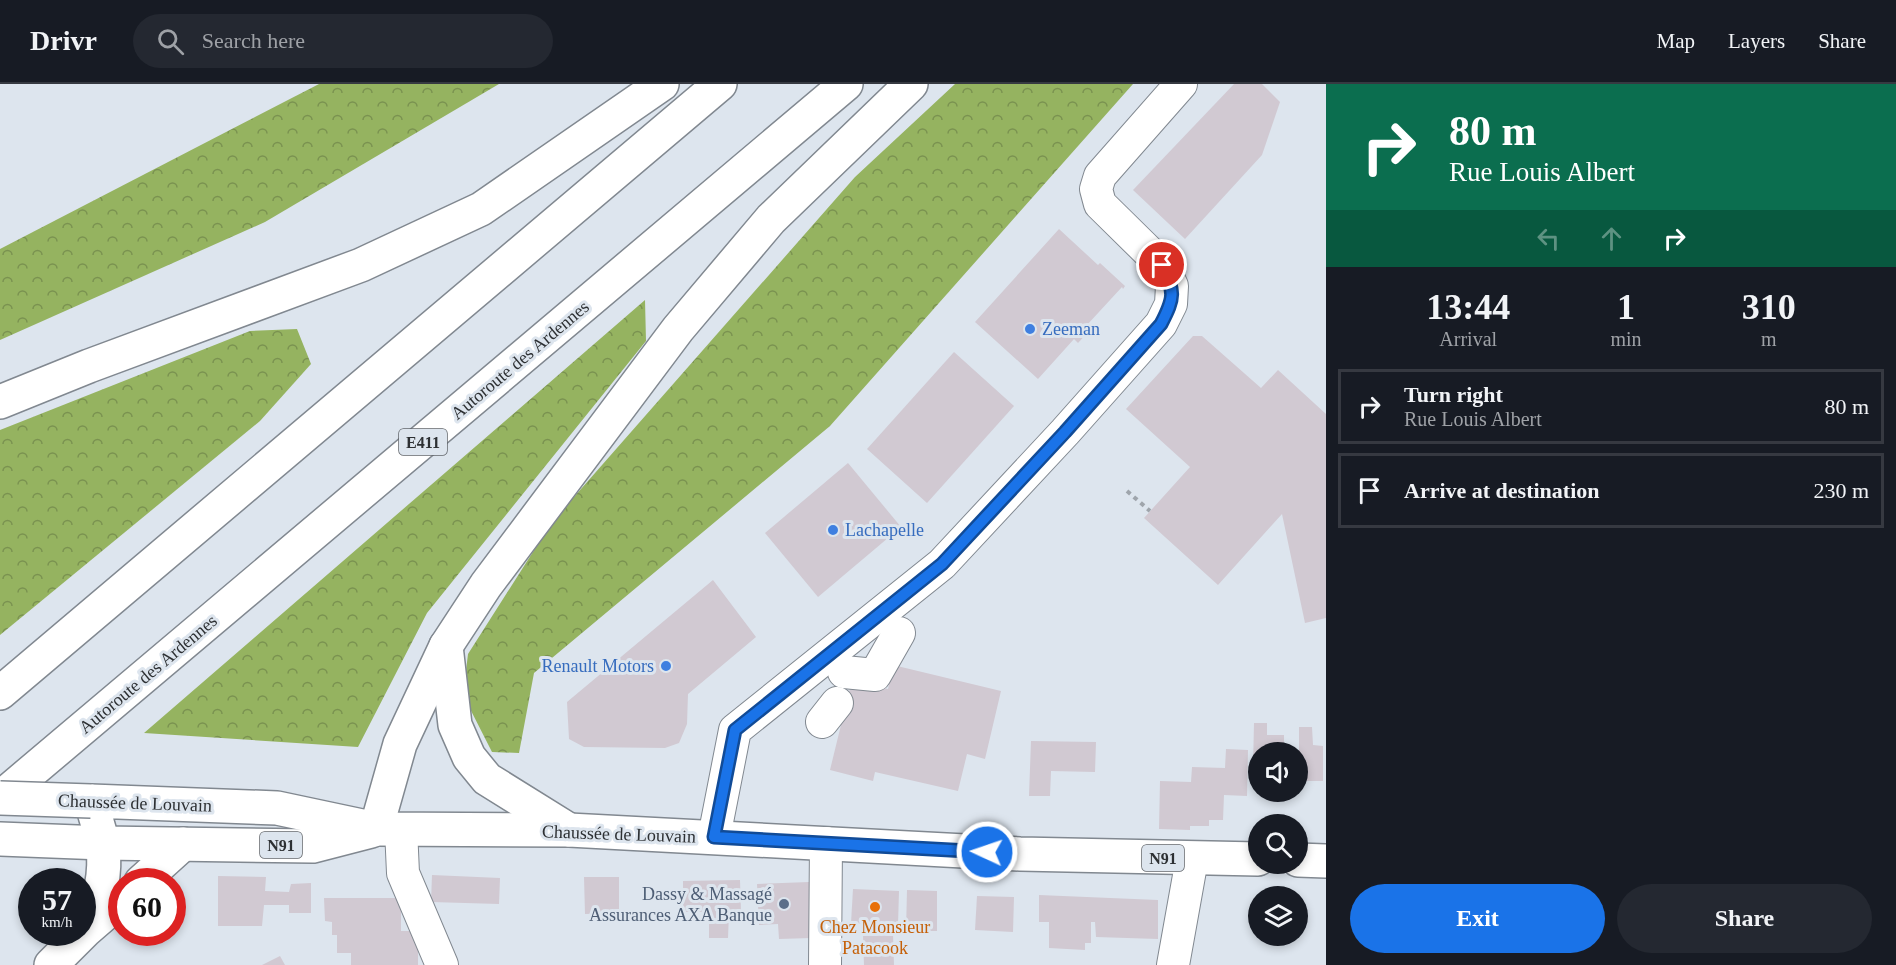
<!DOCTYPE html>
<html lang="en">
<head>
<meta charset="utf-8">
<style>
	body { margin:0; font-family:"Times New Roman",serif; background:#242831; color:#f1f3f6; height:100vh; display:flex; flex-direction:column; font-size:22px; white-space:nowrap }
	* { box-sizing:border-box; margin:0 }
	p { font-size:20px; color:#9ea1a6 }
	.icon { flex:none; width:33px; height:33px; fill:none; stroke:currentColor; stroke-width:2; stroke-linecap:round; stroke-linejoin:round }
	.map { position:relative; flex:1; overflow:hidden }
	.sheet { display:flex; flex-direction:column; background:#171b24; width:570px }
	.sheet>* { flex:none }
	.hud { background:#0b6e4f; color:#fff; overflow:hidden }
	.tools { position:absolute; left:1248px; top:658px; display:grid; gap:12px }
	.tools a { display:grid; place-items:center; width:60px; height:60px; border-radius:50%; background:#171b24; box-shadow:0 3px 9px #0003; font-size:30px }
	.speed { position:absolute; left:18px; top:784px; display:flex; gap:12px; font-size:30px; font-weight:700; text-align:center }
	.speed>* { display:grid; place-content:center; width:78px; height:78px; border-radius:50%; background:#171b24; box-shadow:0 3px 9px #0003; line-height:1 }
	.speed small { font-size:15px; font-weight:400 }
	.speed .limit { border:9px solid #d22; background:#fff; color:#111 }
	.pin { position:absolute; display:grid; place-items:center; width:51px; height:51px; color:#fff; margin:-26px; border:3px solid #fff; border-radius:50%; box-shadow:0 2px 6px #0007 }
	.me { position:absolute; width:66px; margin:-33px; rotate:273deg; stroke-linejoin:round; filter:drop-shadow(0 0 4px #0008) }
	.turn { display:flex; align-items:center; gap:21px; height:126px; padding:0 24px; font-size:27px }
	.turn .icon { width:78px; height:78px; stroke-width:2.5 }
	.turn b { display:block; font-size:42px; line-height:51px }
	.lanes { display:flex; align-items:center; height:57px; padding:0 24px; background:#0003; justify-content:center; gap:30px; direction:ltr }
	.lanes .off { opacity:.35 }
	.eta { display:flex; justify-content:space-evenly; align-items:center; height:102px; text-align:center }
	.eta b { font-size:36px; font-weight:700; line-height:42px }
	.button { display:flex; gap:12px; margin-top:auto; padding:12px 24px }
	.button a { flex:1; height:69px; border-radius:36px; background:#1a73e8; color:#fff; font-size:24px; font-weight:700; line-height:69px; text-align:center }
	.button a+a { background:#242831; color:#f1f3f6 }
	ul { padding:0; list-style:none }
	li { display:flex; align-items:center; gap:18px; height:75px; margin:0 12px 9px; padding:0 12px; border:3px solid #363941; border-radius:0px }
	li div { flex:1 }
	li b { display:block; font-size:22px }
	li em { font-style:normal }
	header { display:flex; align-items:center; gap:36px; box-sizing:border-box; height:84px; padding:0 30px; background:#171b24; border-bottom:2px solid #363941 }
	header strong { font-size:28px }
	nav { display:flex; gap:33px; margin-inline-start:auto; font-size:21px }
	.search { width:420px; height:54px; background:#242831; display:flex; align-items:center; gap:15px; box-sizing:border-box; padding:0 21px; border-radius:33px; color:#9ea1a6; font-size:22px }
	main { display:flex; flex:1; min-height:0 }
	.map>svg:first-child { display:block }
</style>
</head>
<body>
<header>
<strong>Drivr</strong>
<div class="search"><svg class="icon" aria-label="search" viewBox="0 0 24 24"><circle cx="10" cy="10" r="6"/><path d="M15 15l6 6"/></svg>Search here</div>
<nav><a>Map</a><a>Layers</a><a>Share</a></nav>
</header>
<main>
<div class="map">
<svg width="1326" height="881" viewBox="0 0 1326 881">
	<defs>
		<pattern id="forest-crowns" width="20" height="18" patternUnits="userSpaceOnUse" patternTransform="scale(1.5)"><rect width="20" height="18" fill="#95b360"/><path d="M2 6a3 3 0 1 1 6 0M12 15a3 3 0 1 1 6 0" fill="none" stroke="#7a9250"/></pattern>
	</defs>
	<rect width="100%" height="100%" fill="#dde5ee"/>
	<g fill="url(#forest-crowns)">
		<polygon points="319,0 499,0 265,138 0,256 0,165"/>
		<polygon points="955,0 1133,0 830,342 534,589 519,669 492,668 463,611 468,570 552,438 855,93"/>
		<polygon points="645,216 646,257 427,529 358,663 144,649"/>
		<polygon points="297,245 311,280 260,337 0,551 0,346 250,247"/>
	</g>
	<g fill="#d1c9d2">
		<polygon points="1234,0 1262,0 1280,18 1262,71 1185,155 1133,106"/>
		<polygon points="1059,145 1098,181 1100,179 1125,202 1123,205 1122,203 1087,241 1091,245 1078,259 1074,255 1038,295 975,238"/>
		<polygon points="1193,252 1202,252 1261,304 1278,286 1326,330 1326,534 1305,539 1282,430 1218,501 1144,434 1190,383 1126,325"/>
		<polygon points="954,268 1014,322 927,419 867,365"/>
		<polygon points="848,379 901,443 818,513 765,449"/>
		<polygon points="713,496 756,553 688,610 687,640 679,659 665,664 584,663 569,655 567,618"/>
		<polygon points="893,581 1001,607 985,675 967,670 958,707 875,688 873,697 830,686 852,596 888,605"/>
		<polygon points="1254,639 1267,639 1267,651 1284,651 1284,669 1258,669 1258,683 1253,683"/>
		<polygon points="1299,643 1312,643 1313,661 1323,662 1323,697 1299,697"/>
		<polygon points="1031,657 1096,658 1095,688 1051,687 1050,712 1029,712"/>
		<polygon points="1226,665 1248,666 1247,712 1224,711 1223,736 1209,736 1209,742 1190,742 1190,746 1159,745 1160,697 1191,698 1192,683 1225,684"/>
		<polygon points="432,791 500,794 499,820 431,818"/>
		<polygon points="218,792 266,793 265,807 289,808 291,800 311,799 311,829 289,829 289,821 264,821 262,842 218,842"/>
		<polygon points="584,793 619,793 619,829 585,830"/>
		<polygon points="740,796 741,828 729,828 728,854 709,854 709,828 683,828 683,797"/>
		<polygon points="809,798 811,854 779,855 778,840 759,841 757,800"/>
		<polygon points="853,805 899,807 898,841 851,839"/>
		<polygon points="907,806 937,807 937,847 906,847"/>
		<polygon points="1039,811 1158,816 1158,855 1096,853 1095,838 1091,838 1091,859 1085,859 1085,866 1049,864 1049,838 1039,838"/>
		<polygon points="977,812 1014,813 1013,848 975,846"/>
		<polygon points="324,814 401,814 401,847 418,847 418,881 351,881 351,869 337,869 337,851 332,851 332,838 325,837"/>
		<polygon points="893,851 894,881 864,881 863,852"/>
		<polygon points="280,872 285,881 262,881"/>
	</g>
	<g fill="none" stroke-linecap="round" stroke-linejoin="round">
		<g stroke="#818890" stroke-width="34">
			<g id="minor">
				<polyline points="844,588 875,591 899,549"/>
				<polyline points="822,638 837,619"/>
				<polyline points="401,745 403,789 442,881"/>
				<polyline points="714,753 735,646 942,480 1065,348 1161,240 1171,220 1172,202 1162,181 1100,120 1096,105 1100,92 1181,0"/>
				<polyline points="825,881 826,759"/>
				<polyline points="1173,881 1192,775"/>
			</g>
		</g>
		<g stroke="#818890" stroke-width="36">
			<g id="major">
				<polyline points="0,755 103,759 313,762 371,747"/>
				<polyline points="103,759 91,717 277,724 376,745 569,746 1020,770 1258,775"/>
				<polyline points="1298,776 1326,777"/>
			</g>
		</g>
		<g stroke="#818890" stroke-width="36">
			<g id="highway">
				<polyline points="0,318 89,282 361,181 481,125 662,0"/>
				<polyline points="446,562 455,641 469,673 487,695 569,746"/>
				<polyline points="0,609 720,0"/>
				<polyline points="0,714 846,0"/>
				<polyline points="376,745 400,660 446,562 486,501 678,245 771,135 911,0"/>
				<polyline points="141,798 183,760"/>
				<path d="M87,843C101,813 106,792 103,759"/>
				<polyline points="51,881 85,847 122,815"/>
			</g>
		</g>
		<polyline stroke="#9fa5ac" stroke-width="4" stroke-dasharray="4.5 4.5" stroke-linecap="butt" points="1127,407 1150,427"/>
		<use href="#minor" stroke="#fff" stroke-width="32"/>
		<use href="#major" stroke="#fff" stroke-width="33"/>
		<use href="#highway" stroke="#fff" stroke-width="33"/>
		<g stroke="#818890" stroke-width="36" stroke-linecap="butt">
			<polyline id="major-bridge" points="0,714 91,717"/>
		</g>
		<use href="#major-bridge" stroke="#fff" stroke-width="33"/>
	</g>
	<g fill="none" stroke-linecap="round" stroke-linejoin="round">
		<g stroke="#114b97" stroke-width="15">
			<path id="route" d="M987,768L714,753L735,646L942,480L1065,348L1161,240C1175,213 1175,208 1162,181"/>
		</g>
		<use href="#route" stroke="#1a73e8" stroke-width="10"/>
	</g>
	<g fill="#3f7fe0" stroke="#dde5ee" stroke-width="2">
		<circle cx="1030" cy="245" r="6"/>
		<circle cx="833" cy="446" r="6"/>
		<circle cx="666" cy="582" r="6"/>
	</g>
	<circle fill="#5c6f8a" stroke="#dde5ee" stroke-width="2" cx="784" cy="820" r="6"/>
	<circle fill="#e8710a" stroke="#dde5ee" stroke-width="2" cx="875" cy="823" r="6"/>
	<g text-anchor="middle" stroke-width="6" stroke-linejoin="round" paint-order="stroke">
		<g fill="#dde5ee" stroke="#62666b" stroke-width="1.5">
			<rect x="399" y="345" width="48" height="26" rx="4.5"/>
			<rect x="260" y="748" width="42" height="26" rx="4.5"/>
			<rect x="1142" y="761" width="42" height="26" rx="4.5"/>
		</g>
		<g font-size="16" font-weight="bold" fill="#2d3033">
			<text x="423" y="364">E411</text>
			<text x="281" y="767">N91</text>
			<text x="1163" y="780">N91</text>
		</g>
		<g font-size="18" fill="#366cbe" stroke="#dde5ee" text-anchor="start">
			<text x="1042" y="251">Zeeman</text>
			<text x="845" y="452">Lachapelle</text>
			<text x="654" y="588" text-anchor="end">Renault Motors</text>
		</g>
		<g font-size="18" fill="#2d3033" stroke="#dde5ee">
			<text transform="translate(520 276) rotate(-40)" y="6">Autoroute des Ardennes</text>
			<text transform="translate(148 590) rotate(-40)" y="6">Autoroute des Ardennes</text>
			<text transform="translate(135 719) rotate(2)" y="6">Chaussée de Louvain</text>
			<text transform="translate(619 750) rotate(2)" y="6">Chaussée de Louvain</text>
		</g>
		<g font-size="18" fill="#4e5e75" stroke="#dde5ee" text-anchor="end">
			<text x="772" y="816">Dassy &amp; Massagé<tspan x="772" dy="21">Assurances AXA Banque</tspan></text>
		</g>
		<g font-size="18" fill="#c56008" stroke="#dde5ee">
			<text x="875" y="849">Chez Monsieur<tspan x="875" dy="21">Patacook</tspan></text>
		</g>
	</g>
</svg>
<div class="tools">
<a><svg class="icon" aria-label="sound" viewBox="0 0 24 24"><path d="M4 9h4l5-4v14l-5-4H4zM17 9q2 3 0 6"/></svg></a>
<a><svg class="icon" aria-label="search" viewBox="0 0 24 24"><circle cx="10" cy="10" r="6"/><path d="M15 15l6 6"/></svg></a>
<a><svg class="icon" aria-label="layers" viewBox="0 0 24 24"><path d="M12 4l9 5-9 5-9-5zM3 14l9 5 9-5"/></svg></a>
</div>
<div class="speed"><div>57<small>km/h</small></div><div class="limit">60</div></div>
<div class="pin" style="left:1162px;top:181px;background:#d93025"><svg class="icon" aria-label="arrive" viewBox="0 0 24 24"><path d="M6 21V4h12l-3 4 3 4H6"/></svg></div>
<svg class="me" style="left:987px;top:768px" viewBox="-20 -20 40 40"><circle r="17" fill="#1a73e8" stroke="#fff" stroke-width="3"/><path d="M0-11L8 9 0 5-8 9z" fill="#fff"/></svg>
</div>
<section class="sheet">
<div class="hud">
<div class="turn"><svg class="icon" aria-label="right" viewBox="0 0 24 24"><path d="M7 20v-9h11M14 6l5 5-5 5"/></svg><div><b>80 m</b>Rue Louis Albert</div></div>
<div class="lanes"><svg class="icon off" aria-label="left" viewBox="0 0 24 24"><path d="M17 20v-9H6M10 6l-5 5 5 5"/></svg><svg class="icon off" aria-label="ahead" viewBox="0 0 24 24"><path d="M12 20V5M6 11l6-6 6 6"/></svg><svg class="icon" aria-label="right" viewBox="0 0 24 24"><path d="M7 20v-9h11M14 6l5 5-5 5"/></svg></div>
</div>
<div class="eta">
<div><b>13:44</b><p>Arrival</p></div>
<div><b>1</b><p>min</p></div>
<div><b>310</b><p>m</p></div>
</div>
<ul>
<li><svg class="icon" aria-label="right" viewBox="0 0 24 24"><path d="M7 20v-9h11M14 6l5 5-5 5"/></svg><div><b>Turn right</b><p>Rue Louis Albert</p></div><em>80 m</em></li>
<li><svg class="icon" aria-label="arrive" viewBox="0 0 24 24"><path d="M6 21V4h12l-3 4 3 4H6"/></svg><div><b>Arrive at destination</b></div><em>230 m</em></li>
</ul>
<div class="button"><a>Exit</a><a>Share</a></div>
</section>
</main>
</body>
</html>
